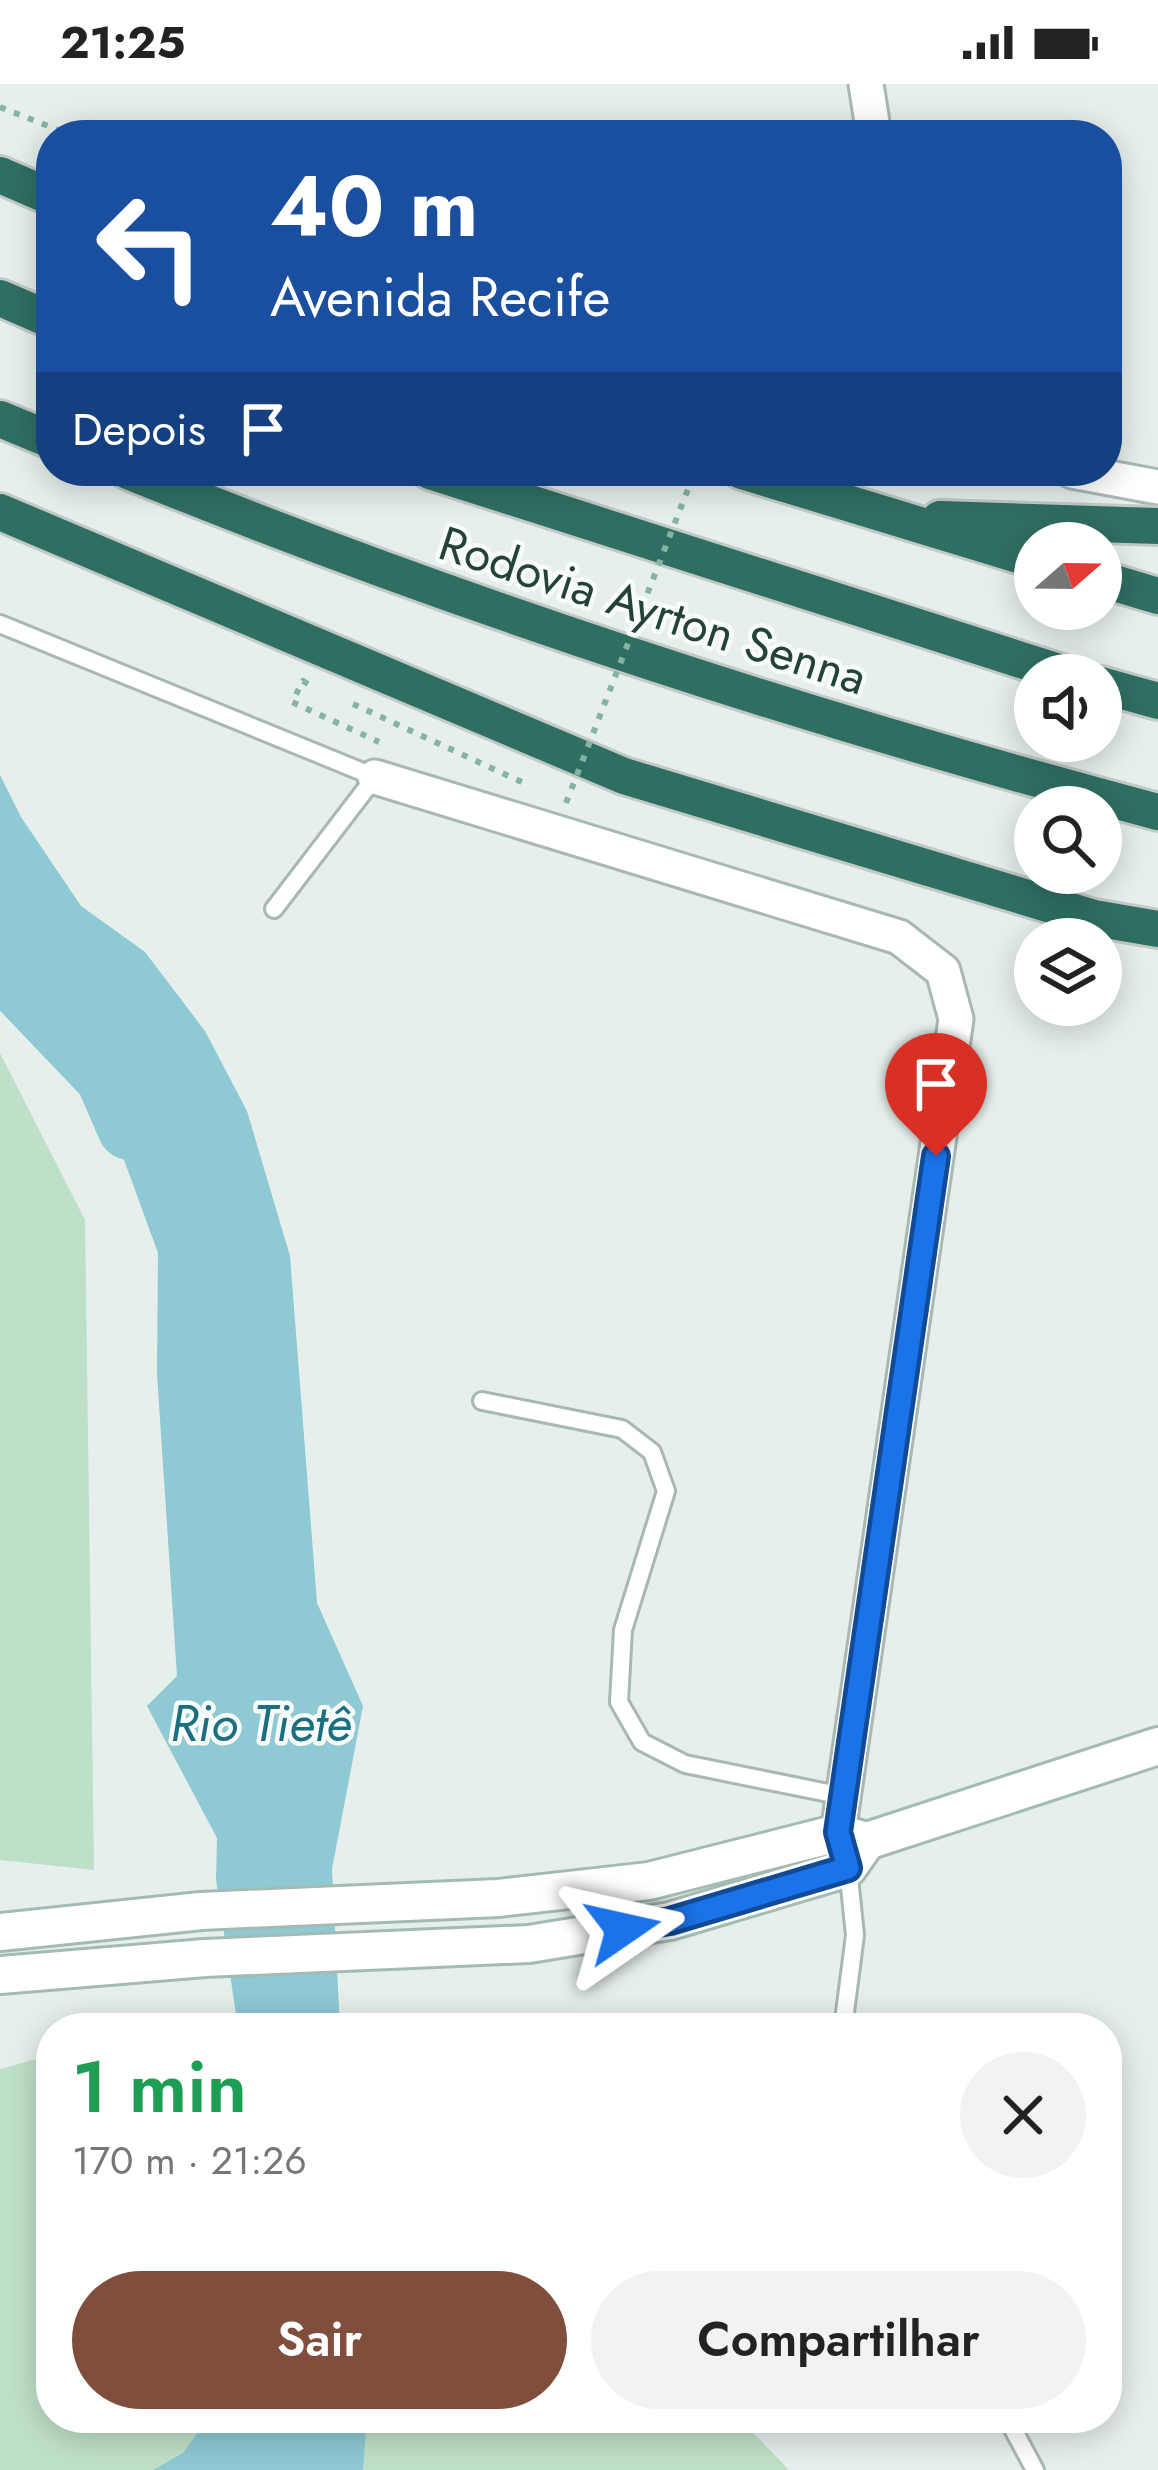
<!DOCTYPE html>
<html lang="pt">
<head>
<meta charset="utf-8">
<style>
	body { margin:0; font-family:Jost,sans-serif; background:#f2f2f2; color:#222; height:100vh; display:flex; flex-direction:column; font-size:45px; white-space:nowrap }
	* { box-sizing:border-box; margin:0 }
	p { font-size:39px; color:#767676 }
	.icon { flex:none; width:66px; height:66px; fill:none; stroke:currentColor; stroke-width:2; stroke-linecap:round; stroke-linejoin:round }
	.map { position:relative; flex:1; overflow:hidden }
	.details { position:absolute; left:36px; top:1929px; width:1086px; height:420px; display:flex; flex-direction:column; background:#fff; border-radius:48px; box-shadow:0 6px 30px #0003 }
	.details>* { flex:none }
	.guide { position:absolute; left:36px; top:36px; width:1086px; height:366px; border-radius:48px; box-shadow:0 6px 30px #0003; background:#1a4fa0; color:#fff; overflow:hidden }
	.needle { width:78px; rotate:70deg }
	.fabs { position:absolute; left:1014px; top:438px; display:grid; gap:24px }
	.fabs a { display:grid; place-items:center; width:108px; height:108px; border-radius:50%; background:#fff; box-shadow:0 6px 30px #0003; font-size:60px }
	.pin { position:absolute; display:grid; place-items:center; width:102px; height:102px; color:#fff; margin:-123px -51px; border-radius:50% 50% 50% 0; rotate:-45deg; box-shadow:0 0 12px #0007 }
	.pin .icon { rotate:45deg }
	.me { position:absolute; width:132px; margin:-66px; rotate:79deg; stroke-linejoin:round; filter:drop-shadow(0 0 9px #0008) }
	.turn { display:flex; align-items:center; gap:42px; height:252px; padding:0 36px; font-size:54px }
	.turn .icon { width:156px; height:156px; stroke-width:2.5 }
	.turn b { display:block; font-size:84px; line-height:102px }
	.then { display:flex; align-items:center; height:114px; padding:0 36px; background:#0003; gap:24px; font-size:45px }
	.round { display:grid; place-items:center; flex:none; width:126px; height:126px; border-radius:63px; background:#f2f2f2 }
	.head { display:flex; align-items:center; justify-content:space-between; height:204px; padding:0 36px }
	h1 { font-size:72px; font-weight:600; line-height:90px; color:#1e9e55 }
	.primary-button { display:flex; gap:24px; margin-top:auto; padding:24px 36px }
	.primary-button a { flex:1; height:138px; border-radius:72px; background:#804e3d; color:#fff; font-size:48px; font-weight:600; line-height:138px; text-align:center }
	.primary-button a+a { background:#f2f2f2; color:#222 }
	.status { display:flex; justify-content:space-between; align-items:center; height:84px; padding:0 60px; background:#fff; direction:ltr }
	.status svg { height:33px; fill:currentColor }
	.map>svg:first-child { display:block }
</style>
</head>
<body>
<div class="status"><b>21:25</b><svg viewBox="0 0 49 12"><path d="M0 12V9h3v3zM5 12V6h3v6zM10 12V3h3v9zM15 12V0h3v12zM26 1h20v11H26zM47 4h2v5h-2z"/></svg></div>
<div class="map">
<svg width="1158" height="2386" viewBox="0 0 1158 2386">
	<rect width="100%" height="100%" fill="#e6efeb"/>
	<g fill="#bfe0c8">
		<polygon points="0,969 85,1136 94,1786 0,1776"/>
		<polygon points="51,1971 51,2334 739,2334 789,2386 0,2386 0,1985"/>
	</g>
	<g fill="#8ec9d4">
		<polygon points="0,691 21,733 81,822 145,868 205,947 247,1027 290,1172 317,1519 363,1622 332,1785 340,1944 238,1944 216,1795 217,1754 147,1622 177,1592 157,1290 158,1169 81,958 0,904"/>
		<polygon points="208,2334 367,2334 363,2386 153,2386 183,2369"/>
	</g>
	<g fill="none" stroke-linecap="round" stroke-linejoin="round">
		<polyline stroke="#8ec9d4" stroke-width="66" points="0,879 108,992 130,1043"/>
		<g stroke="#a8b8b2" stroke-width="22">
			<g id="lane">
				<polyline points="0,540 375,693 274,825"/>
				<polyline points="482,1317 622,1345 652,1368 666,1407 623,1546 619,1618 642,1658 685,1680 843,1712"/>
				<polyline points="843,1944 855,1851 848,1784"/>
				<polyline points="1007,2334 1035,2386"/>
			</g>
		</g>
		<g stroke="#a8b8b2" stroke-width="39">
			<g id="street">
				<polyline points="866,0 874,51"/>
				<polyline points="1072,387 1158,403"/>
				<polyline points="375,693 899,853 943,887 956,935 838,1749 846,1776"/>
			</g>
		</g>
		<g stroke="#a4bbb3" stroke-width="42">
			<g id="secondary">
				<polyline points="0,1848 201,1827 498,1814 649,1797 838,1749 867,1757 1158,1662"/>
				<polyline points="0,1891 205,1874 529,1860 670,1837 848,1784 867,1757"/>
			</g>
		</g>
		<g stroke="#c2cac8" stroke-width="42">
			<g id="highway">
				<polyline points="0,91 51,113"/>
				<polyline points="0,214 51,236"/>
				<polyline points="0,335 51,356"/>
				<path d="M128,387C468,525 804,634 1158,728"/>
				<polyline points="430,387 1068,591"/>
				<polyline points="742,387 1035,476"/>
				<polyline points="0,428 624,692 1094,834 1158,845"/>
				<polyline points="940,435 1158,442"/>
				<polyline points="1101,495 1158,512"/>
				<polyline points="1101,601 1158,617"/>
			</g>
		</g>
		<g stroke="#86b3a5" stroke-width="6" stroke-dasharray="6 9" stroke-linecap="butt">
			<polyline points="0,23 71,51"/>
			<polyline points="308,600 303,597 292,618 379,658"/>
			<polyline points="353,620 526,700"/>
		</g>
		<use href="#lane" stroke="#fff" stroke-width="16"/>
		<use href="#street" stroke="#fff" stroke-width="33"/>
		<use href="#secondary" stroke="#fff" stroke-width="36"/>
		<use href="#highway" stroke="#2f6f62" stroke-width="36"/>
		<polyline stroke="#86b3a5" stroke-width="6" stroke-dasharray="6 9" stroke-linecap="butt" points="566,719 695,387"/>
	</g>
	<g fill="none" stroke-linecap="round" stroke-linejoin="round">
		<g stroke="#114b97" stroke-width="30">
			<polyline id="route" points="623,1845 670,1837 848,1784 838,1748 936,1072"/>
		</g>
		<use href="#route" stroke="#1a73e8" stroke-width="21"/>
	</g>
	<g text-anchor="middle" stroke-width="9" stroke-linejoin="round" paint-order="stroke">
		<g font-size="48" fill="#24423a" stroke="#f7fbf9">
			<text transform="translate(653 526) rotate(18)" y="17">Rodovia Ayrton Senna</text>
		</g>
		<g font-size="51" font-style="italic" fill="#1c6f80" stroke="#f7fbf9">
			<text x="261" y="1657">Rio Tietê</text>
		</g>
	</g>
</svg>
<div class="fabs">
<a><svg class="needle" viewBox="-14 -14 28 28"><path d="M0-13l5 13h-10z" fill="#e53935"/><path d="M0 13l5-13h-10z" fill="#767676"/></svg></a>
<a><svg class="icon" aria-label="sound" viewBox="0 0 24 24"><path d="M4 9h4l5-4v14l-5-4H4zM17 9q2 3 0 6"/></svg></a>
<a><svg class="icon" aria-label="search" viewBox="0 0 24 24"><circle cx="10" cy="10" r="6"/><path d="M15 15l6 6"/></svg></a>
<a><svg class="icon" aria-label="layers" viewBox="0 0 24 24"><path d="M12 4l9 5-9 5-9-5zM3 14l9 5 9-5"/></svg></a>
</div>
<div class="pin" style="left:936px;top:1072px;background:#d93025"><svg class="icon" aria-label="arrive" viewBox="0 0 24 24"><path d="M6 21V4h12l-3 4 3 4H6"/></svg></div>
<svg class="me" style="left:623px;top:1845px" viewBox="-20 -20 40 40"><path d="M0-17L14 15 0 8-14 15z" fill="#1a73e8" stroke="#fff" stroke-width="4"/></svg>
<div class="guide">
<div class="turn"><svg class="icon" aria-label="left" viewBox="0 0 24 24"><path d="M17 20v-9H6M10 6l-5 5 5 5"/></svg><div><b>40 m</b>Avenida Recife</div></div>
<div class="then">Depois<svg class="icon" aria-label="arrive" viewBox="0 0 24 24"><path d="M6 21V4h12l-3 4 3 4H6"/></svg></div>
</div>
<section class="details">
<div class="head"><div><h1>1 min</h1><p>170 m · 21:26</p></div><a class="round"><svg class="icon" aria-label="close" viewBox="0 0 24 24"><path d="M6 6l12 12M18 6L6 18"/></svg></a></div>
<div class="primary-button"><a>Sair</a><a>Compartilhar</a></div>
</section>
</div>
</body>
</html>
